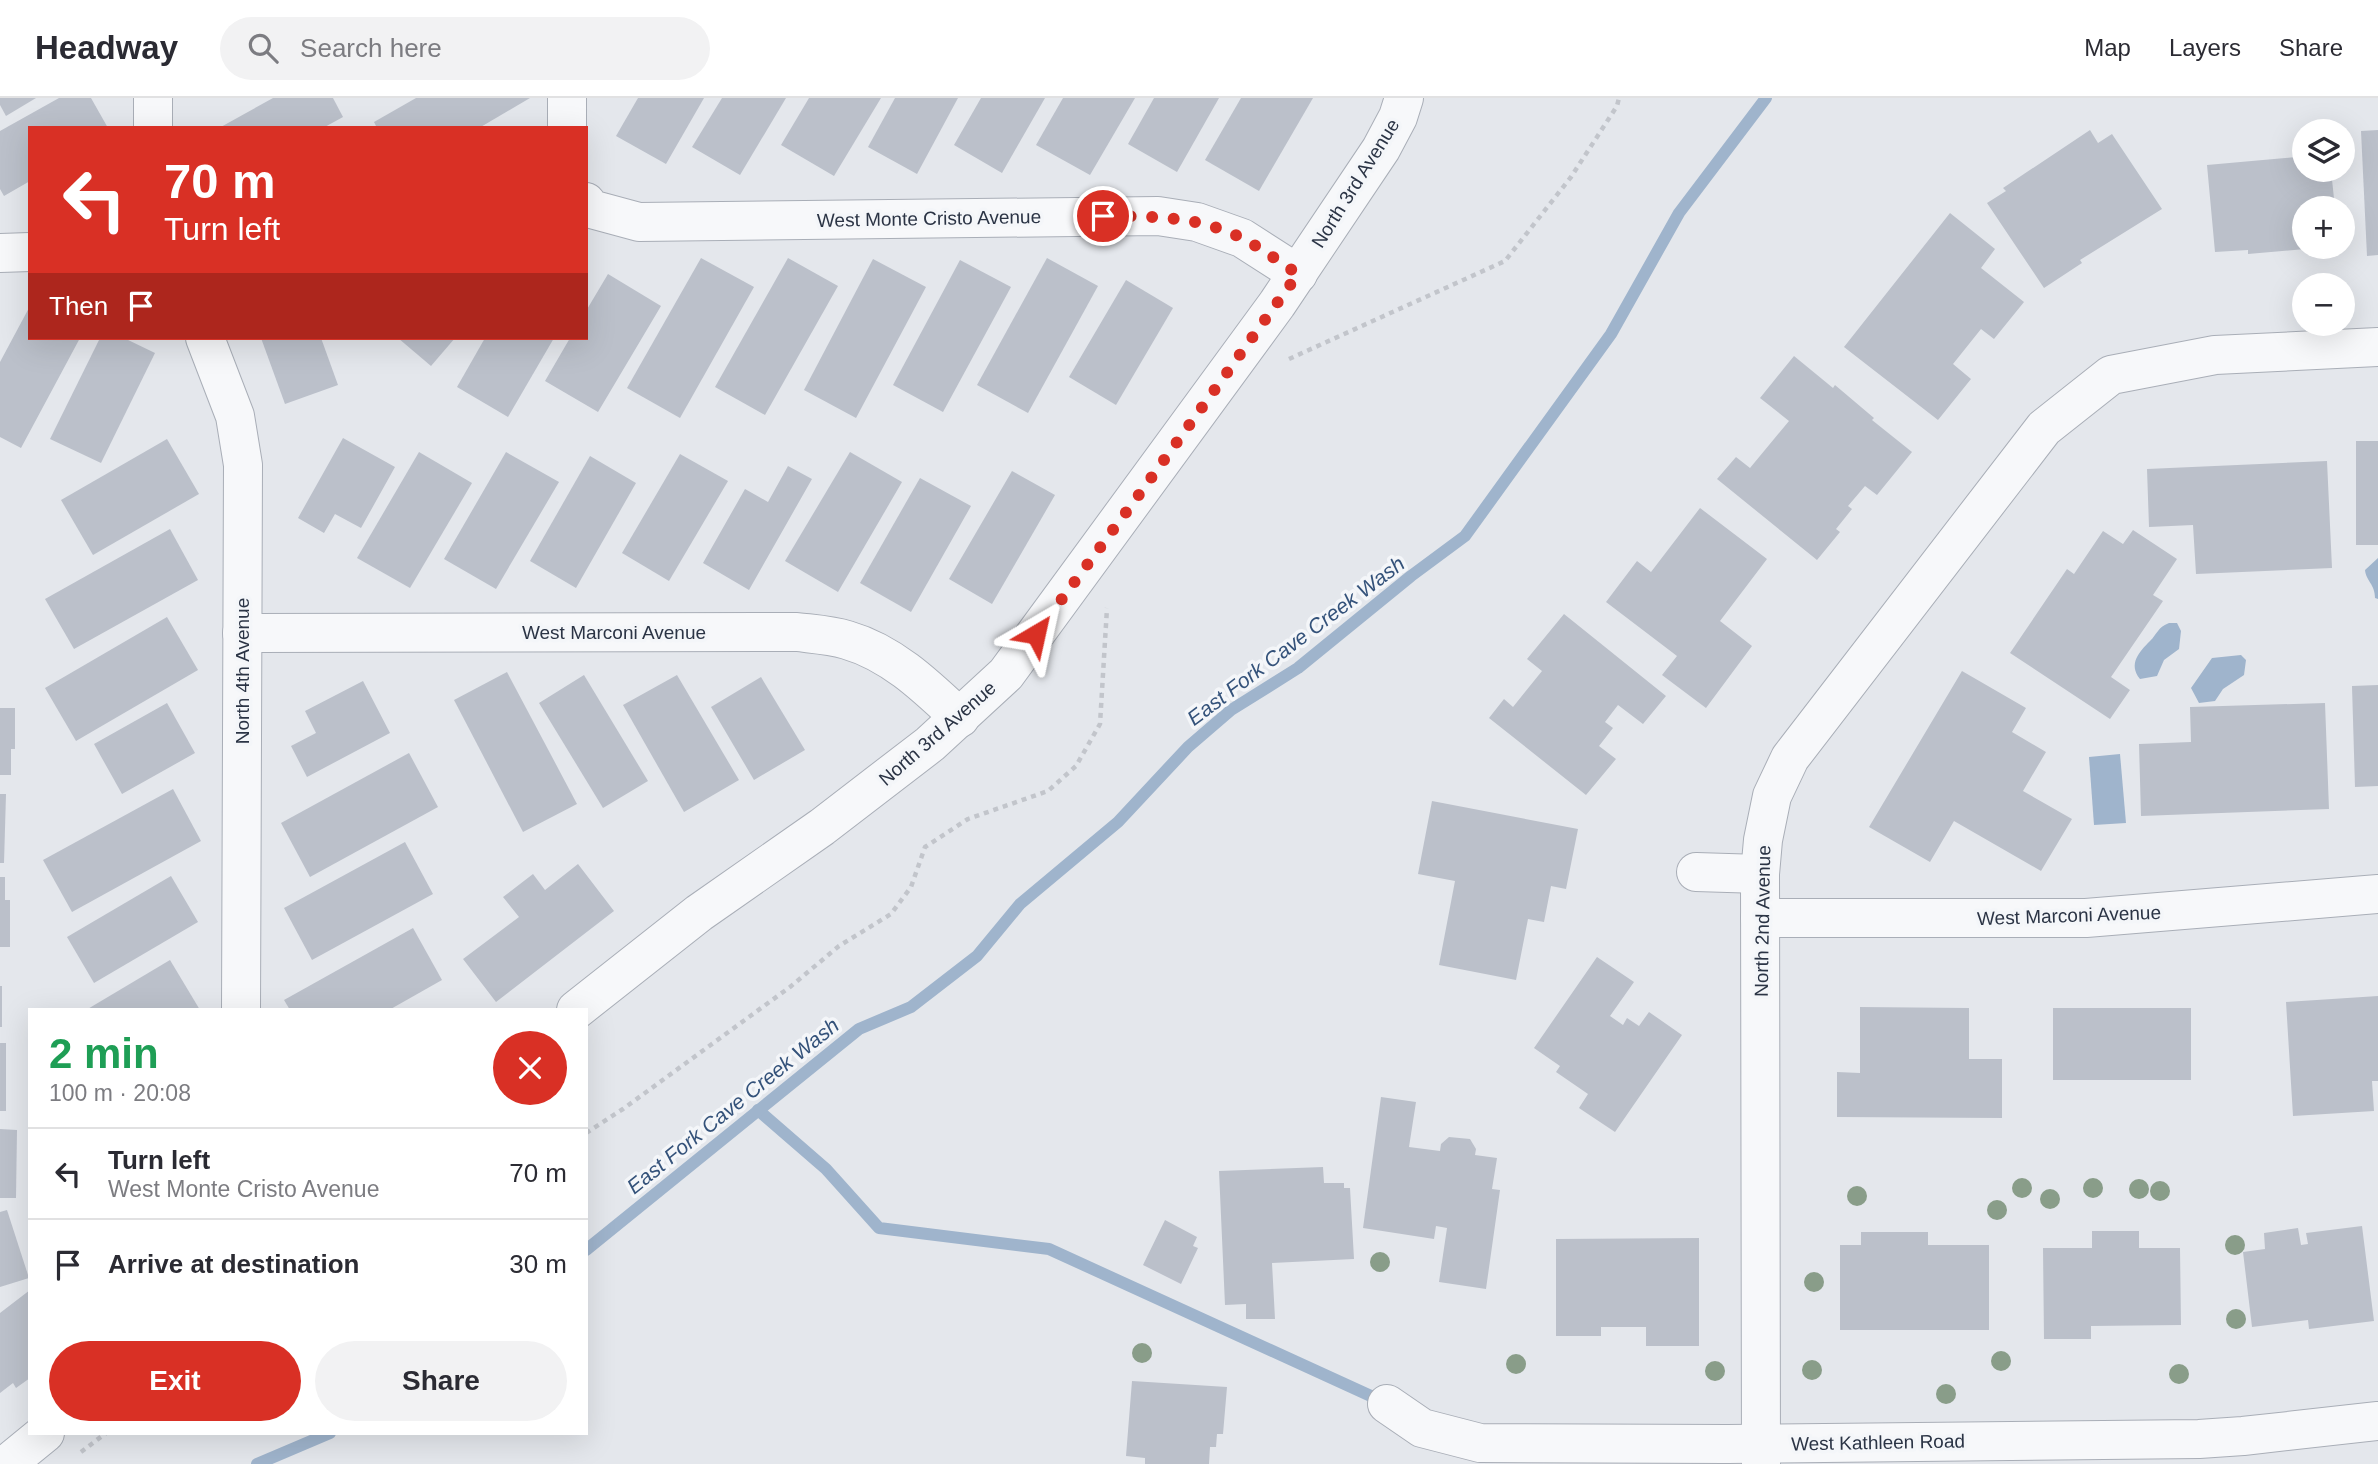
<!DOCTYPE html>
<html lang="en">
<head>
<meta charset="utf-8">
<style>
	body { margin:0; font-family:Arial,sans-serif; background:#f2f2f3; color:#2b2b33; height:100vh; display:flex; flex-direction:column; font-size:26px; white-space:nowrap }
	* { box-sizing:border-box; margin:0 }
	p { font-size:23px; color:#7c7c81 }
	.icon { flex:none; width:38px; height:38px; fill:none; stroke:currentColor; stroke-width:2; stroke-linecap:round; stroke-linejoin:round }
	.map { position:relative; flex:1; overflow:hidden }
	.sheet { position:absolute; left:28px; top:910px; width:560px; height:427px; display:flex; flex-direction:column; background:#fff; border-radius:0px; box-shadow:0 7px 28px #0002 }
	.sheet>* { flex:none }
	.hud { position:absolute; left:28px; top:28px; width:560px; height:214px; border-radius:0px; box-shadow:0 7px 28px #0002; background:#d93025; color:#fff; overflow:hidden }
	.buttons { position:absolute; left:2292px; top:21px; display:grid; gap:14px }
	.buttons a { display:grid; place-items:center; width:63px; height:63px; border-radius:50%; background:#fff; box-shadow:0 7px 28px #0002; font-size:35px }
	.pin { position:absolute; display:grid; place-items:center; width:60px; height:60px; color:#fff; margin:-30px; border:4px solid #fff; border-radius:50%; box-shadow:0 2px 7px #0007 }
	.me { position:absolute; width:77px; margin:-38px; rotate:36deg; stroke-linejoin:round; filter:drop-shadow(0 0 5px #0008) }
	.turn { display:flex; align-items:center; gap:24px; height:147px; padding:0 21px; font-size:32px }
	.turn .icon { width:91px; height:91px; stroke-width:2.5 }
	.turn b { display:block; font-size:49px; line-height:60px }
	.then { display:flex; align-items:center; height:66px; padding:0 21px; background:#0003; gap:14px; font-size:26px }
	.round { display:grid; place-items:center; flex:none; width:74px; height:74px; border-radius:37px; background:#f2f2f3 }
	.headline { display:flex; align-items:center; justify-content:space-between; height:119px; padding:0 21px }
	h1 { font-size:42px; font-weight:700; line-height:52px; color:#1e9e55 }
	.button { display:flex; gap:14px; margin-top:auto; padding:14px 21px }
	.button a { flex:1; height:80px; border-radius:42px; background:#d93025; color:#fff; font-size:28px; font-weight:700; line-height:80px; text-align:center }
	.button a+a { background:#f2f2f3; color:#2b2b33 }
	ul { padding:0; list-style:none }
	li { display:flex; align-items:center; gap:21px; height:91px; padding:0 21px; border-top:2px solid #e1e1e2 }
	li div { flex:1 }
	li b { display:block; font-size:26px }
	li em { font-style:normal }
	header { display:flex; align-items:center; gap:42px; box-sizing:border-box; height:98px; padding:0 35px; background:#fff; border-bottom:2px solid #e1e1e2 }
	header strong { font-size:33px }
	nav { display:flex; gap:38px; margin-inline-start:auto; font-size:24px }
	.search { width:490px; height:63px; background:#f2f2f3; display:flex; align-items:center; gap:18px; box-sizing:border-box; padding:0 24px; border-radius:38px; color:#7c7c81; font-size:26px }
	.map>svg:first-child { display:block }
</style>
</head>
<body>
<header>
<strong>Headway</strong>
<div class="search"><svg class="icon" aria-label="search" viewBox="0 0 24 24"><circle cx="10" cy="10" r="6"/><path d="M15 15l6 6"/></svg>Search here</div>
<nav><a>Map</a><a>Layers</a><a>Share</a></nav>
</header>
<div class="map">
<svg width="2378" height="1366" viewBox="0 0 2378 1366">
	<rect width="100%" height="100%" fill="#e4e7ec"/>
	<g fill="#9fb4cc">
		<path d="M2378,460V501L2375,500C2375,486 2366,483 2365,472Z"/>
		<path d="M2169,525H2177L2181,533L2179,551L2164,562L2157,578L2140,581C2128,566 2139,554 2150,543C2157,536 2158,529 2169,525Z"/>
		<polygon points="2241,557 2246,562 2244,577 2223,591 2215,603 2199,605 2191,590 2212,560"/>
		<polygon points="2120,656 2126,725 2094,727 2089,659"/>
	</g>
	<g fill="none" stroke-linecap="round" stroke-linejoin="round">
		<g stroke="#9fb4cc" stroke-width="12">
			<polyline points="758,1012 826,1071 879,1130 1049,1151 1384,1304"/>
			<polyline points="586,1152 859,931 911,909 977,858 1020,806 1118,724 1188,649 1231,612 1298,570 1411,478 1465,438 1611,236 1679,115 1766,0"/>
			<polyline points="257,1366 330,1335"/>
		</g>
	</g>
	<g fill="#bbc0ca">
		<polygon points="0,0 36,0 6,18 0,7"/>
		<polygon points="59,0 91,0 108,30 30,30 30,83 4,98 0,91 0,33"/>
		<polygon points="273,0 333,0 343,19 323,30 219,30"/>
		<polygon points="416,0 530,0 479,30 377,30 374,24"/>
		<polygon points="638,0 704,0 666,66 616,38"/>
		<polygon points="722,0 786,0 740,77 692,49"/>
		<polygon points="809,0 881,0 834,78 781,47"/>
		<polygon points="895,0 958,0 917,76 868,49"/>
		<polygon points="981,0 1045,0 1002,75 954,47"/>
		<polygon points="1063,0 1135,0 1090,77 1036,47"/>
		<polygon points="1154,0 1219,0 1177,74 1128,46"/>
		<polygon points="1241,0 1313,0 1259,93 1205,62"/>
		<polygon points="2090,32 2098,45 2112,36 2162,111 2080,162 2082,165 2044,190 1987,105 2006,93 2003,90"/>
		<polygon points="2378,32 2378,157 2367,158 2361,33"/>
		<polygon points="2305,48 2305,72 2331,72 2335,110 2305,110 2305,151 2248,156 2248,152 2215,154 2207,67 2296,59 2295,49"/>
		<polygon points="1950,115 1995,151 1981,170 2024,204 1994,241 1981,231 1953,266 1971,281 1938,322 1844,249"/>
		<polygon points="701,160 754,189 680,320 627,290"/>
		<polygon points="788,160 838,188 765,317 715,289"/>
		<polygon points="1047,160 1098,188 1028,315 977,287"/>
		<polygon points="873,161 926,189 856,320 804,292"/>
		<polygon points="960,162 1011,189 943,314 893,287"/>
		<polygon points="608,176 661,208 598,314 545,283 570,240 586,240 586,213"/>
		<polygon points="1126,182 1173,210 1116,307 1069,279"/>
		<polygon points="30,208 30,240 80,240 21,350 0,339 0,264"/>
		<polygon points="100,240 124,240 155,255 101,365 50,341"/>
		<polygon points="261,240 321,240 338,287 285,306"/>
		<polygon points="398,240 455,240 431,268"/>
		<polygon points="485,240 554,240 508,319 457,289"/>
		<polygon points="1794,258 1833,290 1835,287 1874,320 1872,322 1912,354 1877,397 1865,388 1848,408 1852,411 1836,431 1840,434 1817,462 1717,381 1736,359 1750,370 1789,323 1760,300"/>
		<polygon points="343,340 395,369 361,430 335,416 324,435 298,420"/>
		<polygon points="167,341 199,396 93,457 61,402"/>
		<rect x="2356" y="343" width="22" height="104"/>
		<polygon points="419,354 472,385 410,490 357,460"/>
		<polygon points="506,354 559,384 496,491 444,461"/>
		<polygon points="850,354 902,384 838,494 785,463"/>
		<polygon points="680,356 728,383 669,483 622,455"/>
		<polygon points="590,358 636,385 576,490 530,463"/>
		<polygon points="2327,363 2332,470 2196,476 2193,427 2149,429 2147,371"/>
		<polygon points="788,368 812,381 749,492 703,465 745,391 768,404"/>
		<polygon points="1012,373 1055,397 992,506 949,481"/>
		<polygon points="920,380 971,408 911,514 860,485"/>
		<polygon points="1700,410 1767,461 1720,523 1752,548 1706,610 1662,577 1677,558 1606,504 1637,463 1651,474"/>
		<polygon points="170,431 198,482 74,551 45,501"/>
		<polygon points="2133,432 2177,461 2153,497 2163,503 2111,579 2130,592 2110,621 2010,555 2067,471 2074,476 2103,433 2123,446"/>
		<polygon points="1564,516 1666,598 1643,626 1618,607 1605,624 1613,630 1599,648 1616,661 1586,697 1489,620 1504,601 1513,609 1542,573 1527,561"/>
		<polygon points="167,519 198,572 76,643 45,590"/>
		<polygon points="1962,573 2026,610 2012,634 2046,654 2023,693 2072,721 2041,773 1954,723 1930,764 1869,729"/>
		<polygon points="507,574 577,706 523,734 454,602"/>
		<polygon points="584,577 648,683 603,710 539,605"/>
		<polygon points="677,577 739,682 684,714 623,607"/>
		<polygon points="761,579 805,652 754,682 711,609"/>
		<polygon points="363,583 390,635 307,679 291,648 316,635 305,613"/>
		<polygon points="2378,587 2378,688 2355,689 2352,588"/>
		<polygon points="167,605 195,655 122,696 94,646"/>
		<polygon points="2325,605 2329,711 2141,718 2139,646 2191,644 2190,609"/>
		<polygon points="0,610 15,610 15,651 11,651 11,677 0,677"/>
		<polygon points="409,655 438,709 310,779 281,725"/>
		<polygon points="173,691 201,743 72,814 43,762"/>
		<polygon points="0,696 6,696 4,765 0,765"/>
		<polygon points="1432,703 1578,731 1566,791 1551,788 1544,824 1528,821 1516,882 1439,867 1455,783 1418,776"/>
		<polygon points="405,744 433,796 312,862 284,810"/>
		<polygon points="578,766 614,813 496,904 463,861 519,819 503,799 533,776 545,792"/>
		<polygon points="171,778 198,824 94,885 67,839"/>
		<polygon points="0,779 5,779 5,802 10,802 10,849 0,849"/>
		<polygon points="413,830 442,882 389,912 290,912 284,902"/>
		<polygon points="1597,859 1634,884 1610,918 1623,927 1627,920 1639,928 1649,914 1682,937 1615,1034 1579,1010 1588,996 1556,974 1560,968 1534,950"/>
		<polygon points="170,862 200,912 86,912"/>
		<rect x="0" y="888" width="2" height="41"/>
		<polygon points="2378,898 2378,983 2372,983 2374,1013 2293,1018 2286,904"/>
		<polygon points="1860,909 1969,910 1969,961 2002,961 2002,1020 1837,1019 1837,974 1860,975"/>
		<rect x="2053" y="910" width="138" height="72"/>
		<rect x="0" y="945" width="6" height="68"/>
		<polygon points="1381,999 1416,1004 1409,1049 1440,1053 1441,1046 1449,1039 1470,1041 1476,1051 1475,1057 1497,1060 1492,1091 1500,1092 1486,1191 1439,1184 1447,1130 1436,1128 1434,1141 1363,1130"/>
		<polygon points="0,1031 17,1032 16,1100 0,1100"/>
		<polygon points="1323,1069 1324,1085 1344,1085 1344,1090 1350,1090 1354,1161 1272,1165 1275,1221 1246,1221 1246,1206 1225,1207 1219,1073"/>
		<polygon points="7,1112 29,1180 0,1189 0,1114"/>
		<polygon points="1165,1122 1197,1139 1193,1148 1198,1150 1181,1186 1143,1167"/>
		<polygon points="2362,1128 2374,1223 2309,1231 2308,1222 2252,1229 2243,1154 2265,1151 2264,1135 2298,1130 2301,1147 2308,1146 2306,1135"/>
		<polygon points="2092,1133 2139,1133 2139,1150 2180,1150 2181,1227 2091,1228 2091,1241 2044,1241 2043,1150 2092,1150"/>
		<polygon points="1861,1134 1928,1134 1928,1147 1989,1147 1989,1232 1840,1232 1840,1147 1861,1147"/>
		<polygon points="1699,1140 1699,1248 1646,1248 1646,1229 1601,1229 1601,1238 1556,1238 1556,1141"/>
		<polygon points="30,1192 30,1280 16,1290 13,1285 0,1295 0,1215"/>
		<polygon points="1132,1283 1227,1289 1223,1336 1217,1336 1216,1349 1210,1349 1209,1366 1145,1366 1145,1360 1126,1358"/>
	</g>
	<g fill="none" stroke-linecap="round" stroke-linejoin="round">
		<g stroke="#a9aeb7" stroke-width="40">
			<g id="minor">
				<polyline points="567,0 567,30"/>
				<polyline points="153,30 153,0"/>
				<polyline points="586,104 591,111 639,124 1158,118 1197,124 1242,140 1298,176"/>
				<polyline points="0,155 30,154"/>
				<polyline points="205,240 235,318 243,367 241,912"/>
				<path d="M242,535L797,534C813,536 831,537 847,542C892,555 926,588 960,620"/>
				<polyline points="1696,774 1760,776"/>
				<polyline points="1760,820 2086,820 2378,796"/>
				<polyline points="576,912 699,815 822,729 930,646 1006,576 1277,206 1381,51 1398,19 1404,0"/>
				<polyline points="1387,1306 1422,1330 1480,1345 1727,1346 2199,1341 2243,1338 2378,1323"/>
				<polyline points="7,1366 45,1335"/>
				<polyline points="1761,1366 1760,776 1763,742 1772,698 1790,660 2044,330 2111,277 2215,257 2378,249"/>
			</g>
		</g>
		<g stroke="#c2c5cb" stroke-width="4.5" stroke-dasharray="5 5" stroke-linecap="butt">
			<polyline points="1289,261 1505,163 1571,79 1617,8 1619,0"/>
			<polyline points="586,1035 623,1011 790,889 839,848 891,816 911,789 925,749 968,721 1048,693 1076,668 1100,626 1107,510"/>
			<polyline points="81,1354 106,1335"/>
		</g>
		<use href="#minor" stroke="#f7f8fa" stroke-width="38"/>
	</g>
	<g fill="#899d89">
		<circle cx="2022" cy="1090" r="10"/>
		<circle cx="2093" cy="1090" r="10"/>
		<circle cx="2139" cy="1091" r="10"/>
		<circle cx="2160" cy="1093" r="10"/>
		<circle cx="1857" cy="1098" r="10"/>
		<circle cx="2050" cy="1101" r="10"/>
		<circle cx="1997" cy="1112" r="10"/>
		<circle cx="2235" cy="1147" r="10"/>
		<circle cx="1380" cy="1164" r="10"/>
		<circle cx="1814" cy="1184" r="10"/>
		<circle cx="2236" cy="1221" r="10"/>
		<circle cx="1142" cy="1255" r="10"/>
		<circle cx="2001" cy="1263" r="10"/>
		<circle cx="1516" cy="1266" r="10"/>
		<circle cx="1812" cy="1272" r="10"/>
		<circle cx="1715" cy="1273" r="10"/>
		<circle cx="2179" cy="1276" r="10"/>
		<circle cx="1946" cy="1296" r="10"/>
	</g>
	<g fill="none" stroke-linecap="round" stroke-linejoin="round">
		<path stroke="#d93025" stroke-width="12" stroke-dasharray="0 21.6" d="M1036,536L1141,394L1298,176C1280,164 1261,150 1242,140C1198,118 1151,118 1103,118"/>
	</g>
	<g text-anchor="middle" stroke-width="7" stroke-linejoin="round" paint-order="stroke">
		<g font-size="19" fill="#2b3445" stroke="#f4f6f9">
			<text transform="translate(1355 85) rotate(-58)" y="7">North 3rd Avenue</text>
			<text transform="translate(929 120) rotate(-1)" y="7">West Monte Cristo Avenue</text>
			<text x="614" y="541">West Marconi Avenue</text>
			<text transform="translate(242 573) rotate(-90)" y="7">North 4th Avenue</text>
			<text transform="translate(937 635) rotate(-41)" y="7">North 3rd Avenue</text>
			<text transform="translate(2069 817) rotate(-2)" y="7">West Marconi Avenue</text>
			<text transform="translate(1762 823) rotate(-89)" y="7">North 2nd Avenue</text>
			<text transform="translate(1878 1344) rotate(-1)" y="7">West Kathleen Road</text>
		</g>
		<g font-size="21" font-style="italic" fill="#34527a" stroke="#f4f6f9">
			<text transform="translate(1296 543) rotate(-37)" y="7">East Fork Cave Creek Wash</text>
			<text transform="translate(733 1008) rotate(-39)" y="7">East Fork Cave Creek Wash</text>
		</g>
	</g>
</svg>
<div class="buttons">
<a><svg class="icon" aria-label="layers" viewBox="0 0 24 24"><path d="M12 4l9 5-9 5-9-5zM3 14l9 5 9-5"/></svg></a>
<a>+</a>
<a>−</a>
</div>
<div class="pin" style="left:1103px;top:118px;background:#d93025"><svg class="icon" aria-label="arrive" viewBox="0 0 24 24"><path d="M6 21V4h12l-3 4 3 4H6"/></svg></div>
<svg class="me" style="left:1036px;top:536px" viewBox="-20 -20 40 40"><path d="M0-17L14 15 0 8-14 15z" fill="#d93025" stroke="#fff" stroke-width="4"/></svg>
<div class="hud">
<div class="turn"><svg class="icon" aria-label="left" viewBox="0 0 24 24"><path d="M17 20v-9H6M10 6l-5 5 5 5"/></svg><div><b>70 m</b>Turn left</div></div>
<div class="then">Then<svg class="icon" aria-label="arrive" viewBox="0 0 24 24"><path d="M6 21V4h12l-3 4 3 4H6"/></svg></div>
</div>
<section class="sheet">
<div class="headline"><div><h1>2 min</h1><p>100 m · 20:08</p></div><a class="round" style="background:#d93025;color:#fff"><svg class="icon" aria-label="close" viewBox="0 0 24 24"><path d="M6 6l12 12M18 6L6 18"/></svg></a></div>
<ul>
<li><svg class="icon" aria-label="left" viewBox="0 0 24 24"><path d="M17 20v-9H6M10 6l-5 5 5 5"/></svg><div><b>Turn left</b><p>West Monte Cristo Avenue</p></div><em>70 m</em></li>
<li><svg class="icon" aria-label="arrive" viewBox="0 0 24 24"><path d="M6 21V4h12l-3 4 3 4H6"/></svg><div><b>Arrive at destination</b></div><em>30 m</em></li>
</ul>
<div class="button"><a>Exit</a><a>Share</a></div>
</section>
</div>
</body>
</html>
